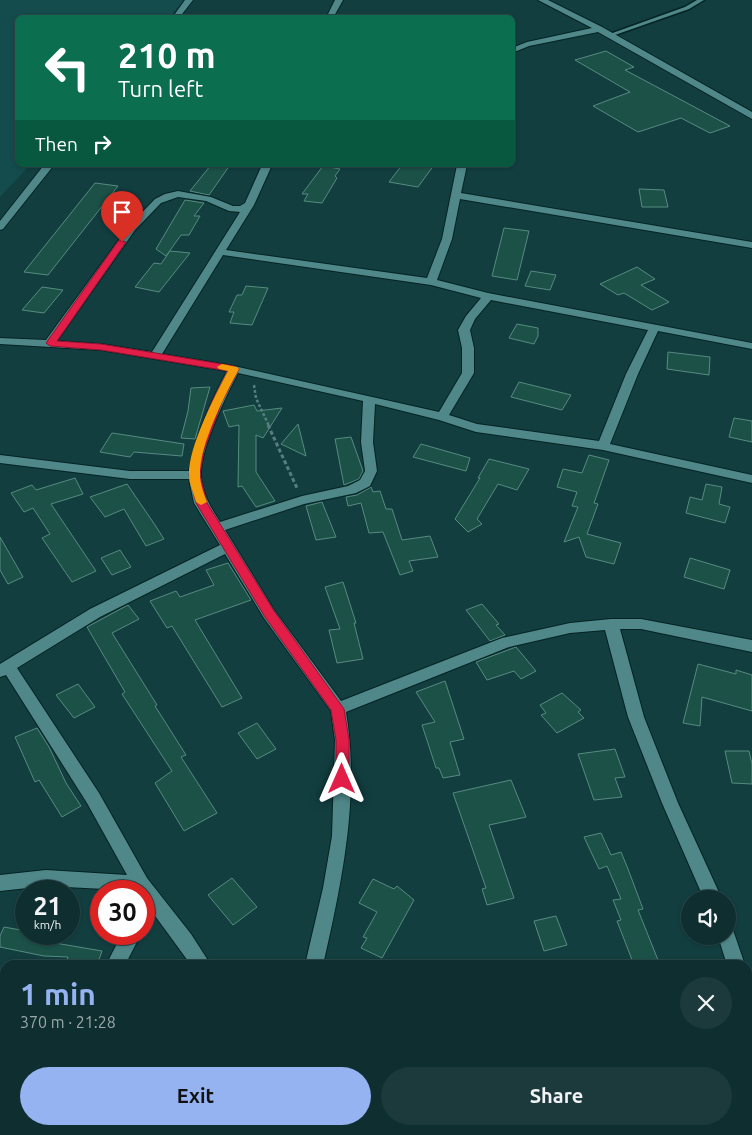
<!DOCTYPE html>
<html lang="en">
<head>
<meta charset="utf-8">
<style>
	body { margin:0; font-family:Ubuntu,sans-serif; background:#1c3a3c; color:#f1f3f6; height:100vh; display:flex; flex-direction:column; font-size:19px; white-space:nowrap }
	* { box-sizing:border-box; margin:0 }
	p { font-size:16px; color:#9ba8ab }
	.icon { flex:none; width:28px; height:28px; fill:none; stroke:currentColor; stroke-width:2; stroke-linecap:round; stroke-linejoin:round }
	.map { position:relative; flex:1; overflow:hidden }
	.details { position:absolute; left:0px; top:960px; width:752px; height:175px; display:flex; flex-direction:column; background:#0e2e30; border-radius:15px 15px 0 0; box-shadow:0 1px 4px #0004,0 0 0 1px #2e4a4c }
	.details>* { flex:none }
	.top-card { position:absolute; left:15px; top:15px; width:500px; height:152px; border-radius:8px; box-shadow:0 1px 4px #0004,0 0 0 1px #2e4a4c; background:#0b6e4f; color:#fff; overflow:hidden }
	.fabs { position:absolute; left:681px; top:890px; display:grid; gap:10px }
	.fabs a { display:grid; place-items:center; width:55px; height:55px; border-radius:50%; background:#0e2e30; box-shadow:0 1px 4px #0004,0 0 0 1px #2e4a4c; font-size:25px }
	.speed { position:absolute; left:15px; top:880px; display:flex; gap:10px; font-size:25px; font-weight:700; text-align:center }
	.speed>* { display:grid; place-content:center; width:65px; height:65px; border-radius:50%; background:#0e2e30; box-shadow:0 1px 4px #0004,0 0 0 1px #2e4a4c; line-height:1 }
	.speed small { font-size:12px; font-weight:400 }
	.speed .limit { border:8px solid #d22; background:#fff; color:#111 }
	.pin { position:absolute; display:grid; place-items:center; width:42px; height:42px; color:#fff; margin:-51px -21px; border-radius:50% 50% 50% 0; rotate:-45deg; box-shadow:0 0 5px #0007 }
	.pin .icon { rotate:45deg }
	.me { position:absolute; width:55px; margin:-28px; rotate:0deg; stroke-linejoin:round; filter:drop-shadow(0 0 4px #0008) }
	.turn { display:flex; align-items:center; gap:18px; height:105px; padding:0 20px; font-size:22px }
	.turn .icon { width:65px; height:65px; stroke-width:2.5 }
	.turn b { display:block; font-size:35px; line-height:42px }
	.then { display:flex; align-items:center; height:48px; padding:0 20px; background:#0003; gap:10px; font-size:19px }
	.round { display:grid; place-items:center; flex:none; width:52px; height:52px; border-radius:26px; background:#1c3a3c }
	.head { display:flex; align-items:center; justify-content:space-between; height:85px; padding:0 20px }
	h1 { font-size:30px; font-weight:700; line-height:38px; color:#95b2f1 }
	.cta { display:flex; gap:10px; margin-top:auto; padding:10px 20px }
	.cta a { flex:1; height:58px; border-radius:30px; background:#95b2f1; color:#111; font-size:20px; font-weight:700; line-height:58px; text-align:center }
	.cta a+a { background:#1c3a3c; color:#f1f3f6 }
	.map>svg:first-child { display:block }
</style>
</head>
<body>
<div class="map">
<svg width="752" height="1135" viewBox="0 0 752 1135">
	<rect width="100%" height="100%" fill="#123e40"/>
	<polygon fill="#144c4e" points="0,0 185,0 169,17 18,18 18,165 30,165 0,197"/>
	<g fill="#1b5147" stroke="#578b80">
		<polygon points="606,51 634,67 625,70 730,126 710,133 681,118 638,132 593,106 630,92 575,60"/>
		<polygon points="211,165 230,165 209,195 190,191"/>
		<polygon points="402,165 434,165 418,187 389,182"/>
		<polygon points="323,166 340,169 335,176 337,178 322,203 304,201 308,194 302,194"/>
		<polygon points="95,183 118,186 48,275 24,272"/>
		<polygon points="639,189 664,190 668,207 642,207"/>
		<polygon points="185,200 204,203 194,216 200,216 189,235 181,235 166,256 156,249"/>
		<polygon points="504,228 529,231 517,280 492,276"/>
		<polygon points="170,251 190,253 159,292 135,287 154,263 161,264"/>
		<polygon points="637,267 655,279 641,285 669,302 652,310 624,293 618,295 600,284"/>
		<polygon points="531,271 556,275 550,290 525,286"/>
		<polygon points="246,286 268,288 252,325 230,323 234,312 229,312 237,295 242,295"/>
		<polygon points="42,287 63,290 44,313 22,310"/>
		<polygon points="517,324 538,328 538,336 534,344 509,338"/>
		<polygon points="668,352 710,357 709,375 667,369"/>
		<polygon points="519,382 571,395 562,410 511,397"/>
		<polygon points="210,387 195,439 181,438 188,411 191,388"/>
		<polygon points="254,405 257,411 282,408 263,438 256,435 256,472 275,501 256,507 242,486 238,487 239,425 229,427 223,411"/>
		<polygon points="734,418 752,421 752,442 729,437"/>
		<polygon points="298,424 306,456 281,444"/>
		<polygon points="112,433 184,444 182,456 134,452 130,457 100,452"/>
		<polygon points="351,437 363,471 359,479 344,485 335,439"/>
		<polygon points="421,444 470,458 466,471 413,457"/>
		<polygon points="589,455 609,460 594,503 598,504 587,534 621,543 614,564 586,557 579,537 564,542 578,507 572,506 577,492 557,487 563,469 582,473"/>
		<polygon points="489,459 529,469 517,490 498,484 477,519 482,524 468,532 455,519 480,478 478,478"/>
		<polygon points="75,478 83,494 51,504 96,571 72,582 42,538 50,534 33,508 24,512 11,493 32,485 36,490"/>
		<polygon points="127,484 155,525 164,539 146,546 124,509 105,517 90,497"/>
		<polygon points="706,484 722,487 719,504 730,507 725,523 686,513 690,497 702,500"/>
		<polygon points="371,487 373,492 380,491 386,509 392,509 402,540 430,536 438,557 409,561 413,571 400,575 383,532 369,533 361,503 348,506 346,497 357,495"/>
		<polygon points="322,502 336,537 316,540 306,506"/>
		<polygon points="0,537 23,577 8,584 0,570"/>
		<polygon points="120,550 131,567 112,575 101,558"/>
		<polygon points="690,558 730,570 724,589 684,577"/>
		<polygon points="228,563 251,600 195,620 242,698 222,707 172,626 167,628 150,601 176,591 180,597 214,585 206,570"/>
		<polygon points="343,582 356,623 354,623 363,659 337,663 329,630 340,629 325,587"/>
		<polygon points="482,604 499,624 496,625 505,635 490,641 466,610"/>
		<polygon points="128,605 139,619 112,633 157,705 155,706 186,755 181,757 217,813 184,831 155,783 172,771 122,694 125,692 87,627"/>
		<polygon points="516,647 536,671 521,679 514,671 487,680 476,662"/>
		<polygon points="698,664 736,674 736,670 752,675 752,711 702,697 700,726 683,723"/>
		<polygon points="445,681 464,739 450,742 460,775 443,778 439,768 436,768 422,725 435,722 416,692"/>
		<polygon points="78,684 95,707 74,718 56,695"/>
		<polygon points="562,693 581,710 578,712 584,718 557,733 541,715 546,713 540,705"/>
		<polygon points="257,723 276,749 257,759 238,733"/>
		<polygon points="37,728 49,747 66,783 81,806 62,817 39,780 35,782 15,737"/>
		<polygon points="615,749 625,777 615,778 622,797 594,800 578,754"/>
		<polygon points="725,751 749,751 752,764 752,784 732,783"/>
		<polygon points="511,780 526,817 489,825 514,898 487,905 482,889 486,888 453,793"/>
		<polygon points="601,833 611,855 621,852 628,869 643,909 638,910 658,960 634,965 617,921 621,920 613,900 621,899 607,866 599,869 584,837"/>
		<polygon points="232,878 257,907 233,925 208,895"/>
		<polygon points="373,879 394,889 397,886 414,900 382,958 361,948 367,938 363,937 377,912 359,903"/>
		<polygon points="556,916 567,945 544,951 534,921"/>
		<polygon points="4,927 26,931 26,934 57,935 55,943 102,951 97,965 65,965 68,957 44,956 0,947 0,936"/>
	</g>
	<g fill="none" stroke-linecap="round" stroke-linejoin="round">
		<g stroke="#042324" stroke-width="3">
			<polygon id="service" points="697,0 704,0 689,9 612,36 607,35 685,7"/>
		</g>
		<g stroke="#042324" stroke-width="2">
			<g id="minor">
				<polygon points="185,0 193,0 179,18 172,18"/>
				<polygon points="335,0 343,0 333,18 326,18"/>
				<polygon points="538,0 548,0 602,27 752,112 752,119 598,32 529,46 512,53 512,48 527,42 592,28"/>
				<polygon points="44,165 54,165 3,229 0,230 0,221"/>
				<path d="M262,165H272L254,205L226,250L427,278L442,239L457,165H467L461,193L752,242V248L460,199L452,239L437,280L488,293L752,343V349L658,331L638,374L610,444L752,475V483L603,450L476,432L439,420L375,404L373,442L377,471L370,486L356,493L304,504L225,530L274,610L341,701L502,638L570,623L611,619H641L752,640V652L641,629H620L644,717L678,803L722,899H704L662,803L628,717L605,630L570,633L509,647L346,712C360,797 342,882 323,965H305L323,888L332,836L335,740L331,711L264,618L225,554L100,617L17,668L99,793L147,878L191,934L211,965H191L153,913L150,919L144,921V891L46,886L0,891V875L46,870L127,875L87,803L6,675L0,677V664L90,609L220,545L194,503L189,479H130L0,463V455L130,471H189C196,435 210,403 227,371L101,350L0,344V338L46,340L129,226L155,199L165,194L178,191L211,197L233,206H240L245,203ZM178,197L206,201L229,211L240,212L152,352L101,344L57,341L135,230L161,203ZM223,255L431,285L481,298L466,316L458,330L462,348V373L439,412L234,366L162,354ZM491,300L648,330L626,374L599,441L477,424L449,415L474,373V348L470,330L475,319ZM238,373L363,401L361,442L365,471L360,480L348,486L302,496L220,522C211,508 202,493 201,476C199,452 226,396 238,373Z"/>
				<polygon points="728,928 733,930 745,965 727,965 718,936 728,936"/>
				<polygon points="122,934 141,934 125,965 106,965"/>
				<polygon points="748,996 752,997 752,1029 748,1028"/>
				<polygon points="48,1130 68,1130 66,1135 46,1135"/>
				<polygon points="162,1130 199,1130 201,1135 164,1135"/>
				<polygon points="291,1130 312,1130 314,1135 293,1135"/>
			</g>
		</g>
		<polyline stroke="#577e7f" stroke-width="2.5" stroke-dasharray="3 2" stroke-linecap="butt" points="254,385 256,398 269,426"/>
		<polyline stroke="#577e7f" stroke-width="3" stroke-dasharray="4 2.5" stroke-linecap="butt" points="268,425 297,488"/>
		<use href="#service" fill="#50888a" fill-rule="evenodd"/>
		<use href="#minor" fill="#50888a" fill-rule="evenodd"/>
	</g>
	<polygon fill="#e11d48" stroke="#92132f" points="119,240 126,242 57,341 101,344 234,366 239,369 222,402 204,450 200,475 207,503 274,611 344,709 349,740 349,779 347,783 342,785 338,783 336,779 336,740 331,710 265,617 196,503 189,475 194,450 212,402 228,371 101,350 50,346 46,343"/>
	<path fill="#f59e0b" d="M222,364L237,367L239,369C225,395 199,445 200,475C200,484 204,494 207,502L201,505L196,502C194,494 189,484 189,475C188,447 215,396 228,371L219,369L217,367Z"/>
</svg>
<div class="fabs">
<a><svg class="icon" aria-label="sound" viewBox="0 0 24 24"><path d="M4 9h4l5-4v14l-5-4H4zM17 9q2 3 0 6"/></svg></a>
</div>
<div class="speed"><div>21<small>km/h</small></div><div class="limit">30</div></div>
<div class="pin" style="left:122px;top:242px;background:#d93025"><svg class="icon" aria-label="arrive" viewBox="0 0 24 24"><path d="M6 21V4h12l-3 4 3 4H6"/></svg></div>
<svg class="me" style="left:342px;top:779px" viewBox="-20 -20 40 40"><path d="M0-17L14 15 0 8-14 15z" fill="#e11d48" stroke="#fff" stroke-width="4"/></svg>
<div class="top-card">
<div class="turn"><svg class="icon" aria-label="left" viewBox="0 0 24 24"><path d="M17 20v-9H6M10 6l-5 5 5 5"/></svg><div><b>210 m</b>Turn left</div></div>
<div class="then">Then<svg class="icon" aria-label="right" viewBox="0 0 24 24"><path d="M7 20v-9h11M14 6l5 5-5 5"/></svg></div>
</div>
<section class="details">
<div class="head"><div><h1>1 min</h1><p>370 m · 21:28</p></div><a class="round"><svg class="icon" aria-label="close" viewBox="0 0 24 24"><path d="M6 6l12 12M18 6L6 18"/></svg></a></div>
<div class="cta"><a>Exit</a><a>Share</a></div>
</section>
</div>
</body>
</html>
